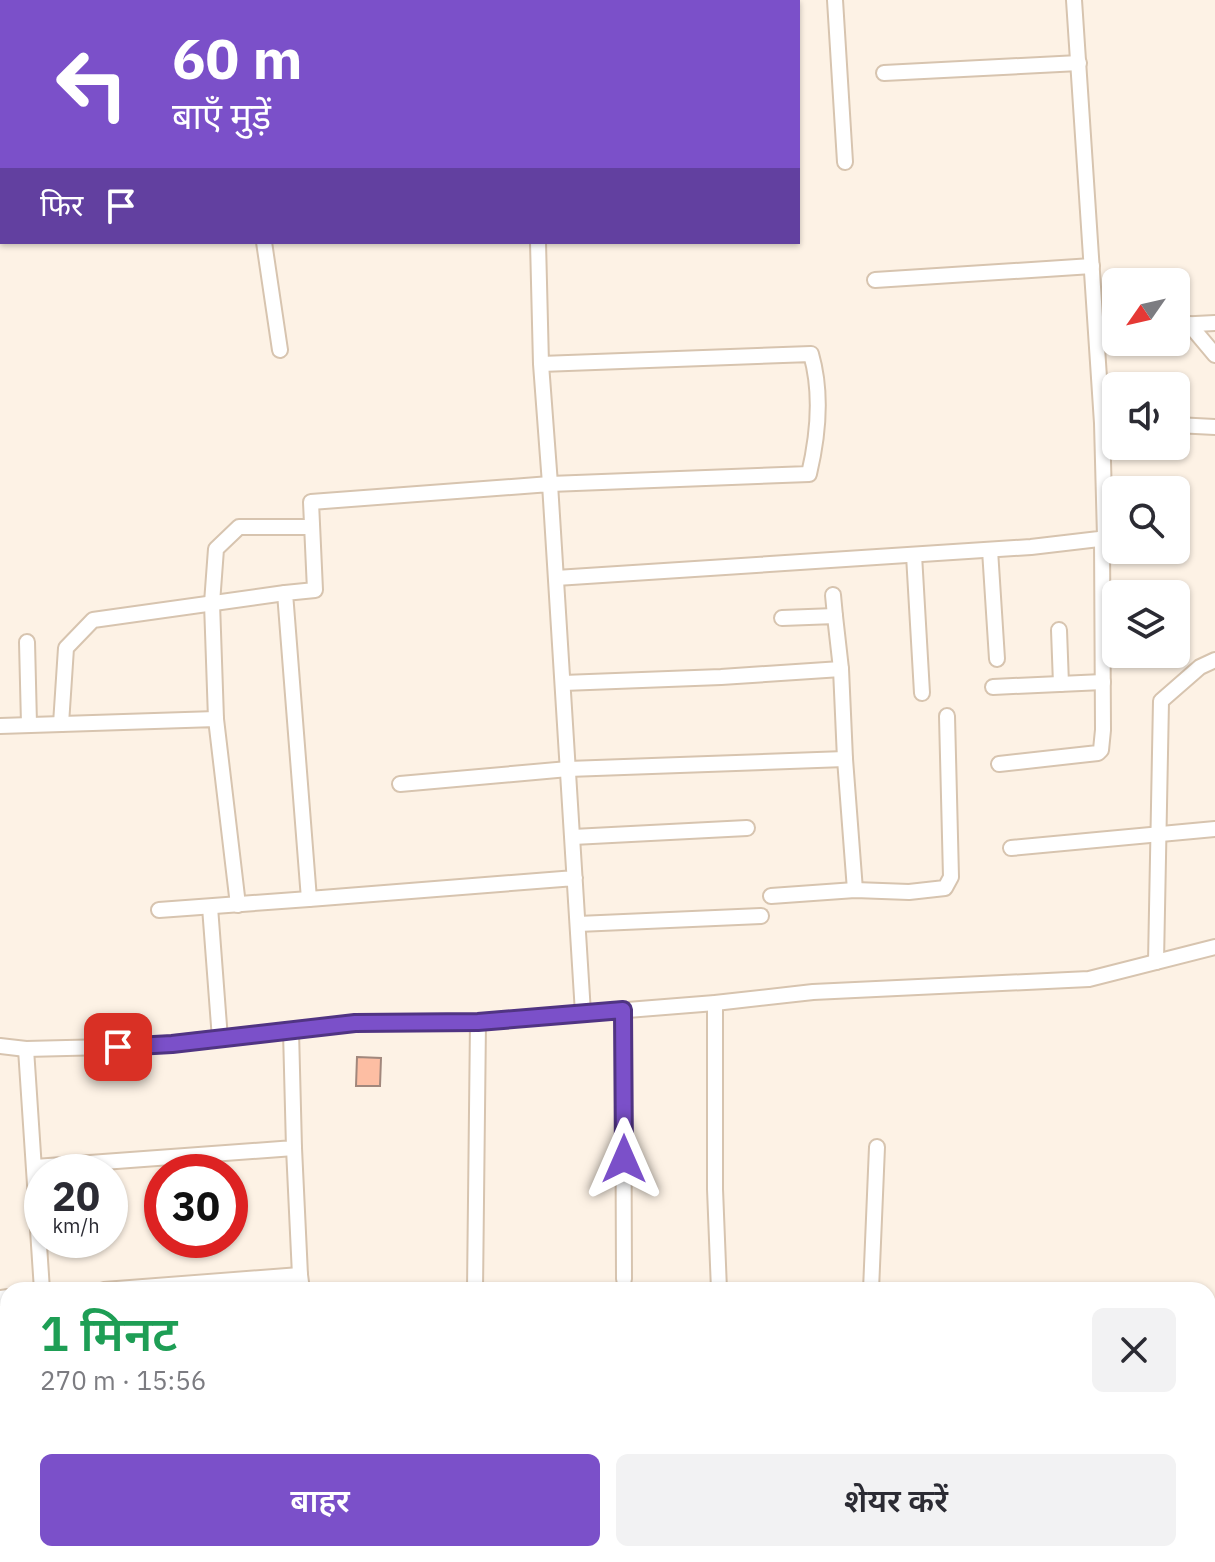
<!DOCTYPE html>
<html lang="hi">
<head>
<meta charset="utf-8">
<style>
	body { margin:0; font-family:"IBM Plex Sans","Noto Sans Devanagari",sans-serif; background:#f2f2f3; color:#2b2b33; height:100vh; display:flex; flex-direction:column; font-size:30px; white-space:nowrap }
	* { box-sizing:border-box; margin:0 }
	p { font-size:26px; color:#7c7c81 }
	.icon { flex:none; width:44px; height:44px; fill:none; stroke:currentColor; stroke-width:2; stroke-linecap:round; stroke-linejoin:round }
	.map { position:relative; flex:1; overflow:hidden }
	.sheet { position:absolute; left:0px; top:1282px; width:1216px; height:280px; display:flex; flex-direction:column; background:#fff; border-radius:24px 24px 0 0; box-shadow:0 2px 6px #0004 }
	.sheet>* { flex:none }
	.banner { position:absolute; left:0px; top:0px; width:800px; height:244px; box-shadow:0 2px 6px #0004; background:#7b50c9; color:#fff; overflow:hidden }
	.needle { width:52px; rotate:236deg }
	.controls { position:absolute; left:1102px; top:268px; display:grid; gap:16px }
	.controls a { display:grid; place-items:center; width:88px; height:88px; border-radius:12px; background:#fff; box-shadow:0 2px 6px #0004; font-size:40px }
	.speed { position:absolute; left:24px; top:1154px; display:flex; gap:16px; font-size:40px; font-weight:700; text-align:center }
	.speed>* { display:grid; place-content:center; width:104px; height:104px; border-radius:50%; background:#fff; box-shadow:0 2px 6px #0004; line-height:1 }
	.speed small { font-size:20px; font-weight:400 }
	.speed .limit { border:12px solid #d22; background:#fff; color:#111 }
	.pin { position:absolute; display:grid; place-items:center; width:68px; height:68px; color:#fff; margin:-34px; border-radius:16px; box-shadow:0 4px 12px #0006 }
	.me { position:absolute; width:88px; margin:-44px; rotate:0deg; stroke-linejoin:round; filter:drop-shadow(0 0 6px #0008) }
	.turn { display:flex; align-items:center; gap:28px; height:168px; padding:0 40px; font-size:36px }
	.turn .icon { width:104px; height:104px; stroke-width:2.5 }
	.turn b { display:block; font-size:56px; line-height:68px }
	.then { display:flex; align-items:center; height:76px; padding:0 40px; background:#0003; gap:16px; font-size:30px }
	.round { display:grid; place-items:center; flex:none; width:84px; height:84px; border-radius:12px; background:#f2f2f3 }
	.overview { display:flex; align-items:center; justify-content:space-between; height:136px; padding:0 40px }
	h1 { font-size:48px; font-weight:600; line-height:60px; color:#1e9e55 }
	.cta { display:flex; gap:16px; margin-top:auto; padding:16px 40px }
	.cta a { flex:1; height:92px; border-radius:12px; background:#7b50c9; color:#fff; font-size:32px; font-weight:600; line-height:92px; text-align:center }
	.cta a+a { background:#f2f2f3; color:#2b2b33 }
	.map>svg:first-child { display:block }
</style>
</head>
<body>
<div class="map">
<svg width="1215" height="1562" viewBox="0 0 1215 1562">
	<rect width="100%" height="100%" fill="#fdf2e5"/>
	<polygon fill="#fdbea3" stroke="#a1877c" stroke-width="2" points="357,1057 381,1058 380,1086 356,1086"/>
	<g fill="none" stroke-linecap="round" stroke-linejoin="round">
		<g stroke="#d7c4af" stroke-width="18">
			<g id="street">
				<polyline points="103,0 103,2"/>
				<polyline points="517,0 517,2"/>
				<polyline points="835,0 845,162"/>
				<polyline points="884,73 1079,63"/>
				<polyline points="264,242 280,350"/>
				<path d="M538,242L541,364L550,484L809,474C818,436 822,392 811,354L541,364"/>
				<polyline points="875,280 1092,266"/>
				<polyline points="1189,324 1215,355"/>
				<polyline points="1176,325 1215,323"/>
				<polyline points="1096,327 1116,327"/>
				<polyline points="1176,425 1215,427"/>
				<polyline points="990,550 997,659"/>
				<polyline points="914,555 922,693"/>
				<polyline points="556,578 1031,547 1099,539 1105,537 1102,423 1074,0"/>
				<polyline points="833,595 835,616"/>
				<polyline points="782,618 835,616 841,669 845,759 855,890"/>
				<polyline points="1059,630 1061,684"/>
				<polyline points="27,642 29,724"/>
				<polyline points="563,683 721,677 841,669"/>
				<polyline points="993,687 1103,682"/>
				<polyline points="216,719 212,603 216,549 239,527 311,527"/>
				<polyline points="61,724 66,648 93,620 285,593"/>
				<polyline points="0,726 216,719 238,905"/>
				<polyline points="999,764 1098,753 1101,750 1103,730 1102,539"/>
				<polyline points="400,784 568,769 845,759"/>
				<polyline points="573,837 747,828"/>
				<polyline points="1011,848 1215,829"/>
				<polyline points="575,878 309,899 285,593 315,590 311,502 550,484 583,1013"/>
				<polyline points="771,896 855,890 909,892 945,888 951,877 947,716"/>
				<polyline points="210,907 220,1039"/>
				<polyline points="159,910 309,899"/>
				<polyline points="578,924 761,916"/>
				<polyline points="1156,962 1161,701 1200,667 1215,660"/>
				<polyline points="715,1003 715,1189 719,1290"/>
				<polyline points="623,1010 624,1279"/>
				<polyline points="0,1046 26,1049 148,1046 355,1023 478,1022 715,1003 813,992 1089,979 1215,947"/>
				<polyline points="26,1049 42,1290"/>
				<polyline points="294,1148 300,1275"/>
				<polyline points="35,1167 294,1148 291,1031"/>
				<polyline points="104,1290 300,1275 302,1290"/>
				<polyline points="475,1290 478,1022"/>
				<polyline points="871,1290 877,1147"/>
				<polyline points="0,1298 8,1297"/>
				<polyline points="0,1390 8,1390"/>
				<polyline points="0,1485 8,1485"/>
				<polyline points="57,1554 57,1562"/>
				<polyline points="493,1554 494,1562"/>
				<polyline points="876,1554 876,1562"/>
				<polyline points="1037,1554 1037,1562"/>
			</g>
		</g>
		<use href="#street" stroke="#fff" stroke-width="14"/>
	</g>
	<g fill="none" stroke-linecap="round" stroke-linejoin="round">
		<g stroke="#503483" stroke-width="20">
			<polyline id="route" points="118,1047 172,1044 355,1023 478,1022 623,1010 624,1159"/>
		</g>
		<use href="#route" stroke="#7b50c9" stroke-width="14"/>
	</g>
</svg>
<div class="controls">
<a><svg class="needle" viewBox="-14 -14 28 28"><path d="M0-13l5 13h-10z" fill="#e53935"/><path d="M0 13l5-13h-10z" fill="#7c7c81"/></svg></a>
<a><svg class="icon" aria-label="sound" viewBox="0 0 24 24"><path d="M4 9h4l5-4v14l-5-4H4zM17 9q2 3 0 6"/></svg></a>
<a><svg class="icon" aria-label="search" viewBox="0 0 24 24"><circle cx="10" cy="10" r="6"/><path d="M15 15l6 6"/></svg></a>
<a><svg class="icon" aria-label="layers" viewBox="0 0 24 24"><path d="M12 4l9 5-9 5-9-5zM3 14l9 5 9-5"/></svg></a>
</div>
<div class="speed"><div>20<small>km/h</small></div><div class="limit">30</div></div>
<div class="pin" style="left:118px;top:1047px;background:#d93025"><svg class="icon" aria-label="arrive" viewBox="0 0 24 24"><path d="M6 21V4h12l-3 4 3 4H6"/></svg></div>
<svg class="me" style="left:624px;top:1159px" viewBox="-20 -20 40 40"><path d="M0-17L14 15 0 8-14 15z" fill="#7b50c9" stroke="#fff" stroke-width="4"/></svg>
<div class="banner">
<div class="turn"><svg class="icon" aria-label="left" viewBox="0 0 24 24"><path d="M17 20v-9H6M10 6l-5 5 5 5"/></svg><div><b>60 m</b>बाएँ मुड़ें</div></div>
<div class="then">फिर<svg class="icon" aria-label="arrive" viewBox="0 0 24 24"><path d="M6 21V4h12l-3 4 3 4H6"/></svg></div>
</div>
<section class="sheet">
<div class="overview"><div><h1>1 मिनट</h1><p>270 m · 15:56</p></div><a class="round"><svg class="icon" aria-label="close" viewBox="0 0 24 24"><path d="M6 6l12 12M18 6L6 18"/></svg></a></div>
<div class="cta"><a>बाहर</a><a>शेयर करें</a></div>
</section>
</div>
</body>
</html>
